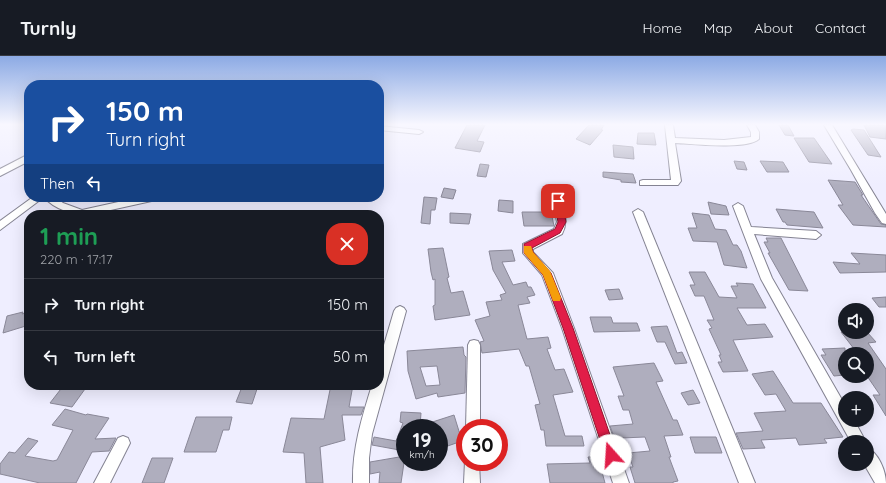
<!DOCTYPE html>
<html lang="en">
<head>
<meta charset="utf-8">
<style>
	body { margin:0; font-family:Quicksand,sans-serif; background:#242831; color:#f1f3f6; height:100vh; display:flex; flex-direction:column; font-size:15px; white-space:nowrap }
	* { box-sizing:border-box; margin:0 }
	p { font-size:13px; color:#9ea1a6 }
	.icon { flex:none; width:22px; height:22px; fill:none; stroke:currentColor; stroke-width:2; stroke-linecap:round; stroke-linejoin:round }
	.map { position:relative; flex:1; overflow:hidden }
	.details { position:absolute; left:24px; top:154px; width:360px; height:180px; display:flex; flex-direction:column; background:#171b24; border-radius:16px; box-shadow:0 4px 16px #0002 }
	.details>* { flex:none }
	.top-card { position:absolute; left:24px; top:24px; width:360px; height:122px; border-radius:16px; box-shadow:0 4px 16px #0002; background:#1a4fa0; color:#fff; overflow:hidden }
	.tools { position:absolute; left:838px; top:247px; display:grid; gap:8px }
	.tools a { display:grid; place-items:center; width:36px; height:36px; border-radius:50%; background:#171b24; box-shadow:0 4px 16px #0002; font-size:20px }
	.speed { position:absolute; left:396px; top:363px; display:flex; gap:8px; font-size:20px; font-weight:700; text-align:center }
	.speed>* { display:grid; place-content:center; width:52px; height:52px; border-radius:50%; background:#171b24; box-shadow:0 4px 16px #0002; line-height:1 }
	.speed small { font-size:10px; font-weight:400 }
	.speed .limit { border:6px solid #d22; background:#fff; color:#111 }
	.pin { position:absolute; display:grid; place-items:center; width:34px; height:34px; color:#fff; margin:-17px; border-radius:8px; box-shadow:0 2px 6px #0006 }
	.me { position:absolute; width:44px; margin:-22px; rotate:341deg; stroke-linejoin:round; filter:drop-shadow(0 0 3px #0008) }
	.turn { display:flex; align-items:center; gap:14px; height:84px; padding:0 16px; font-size:18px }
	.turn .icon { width:52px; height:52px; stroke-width:2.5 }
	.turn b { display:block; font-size:28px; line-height:34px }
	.then { display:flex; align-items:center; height:38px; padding:0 16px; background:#0003; gap:8px; font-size:15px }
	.round { display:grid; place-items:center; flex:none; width:42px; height:42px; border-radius:16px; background:#242831 }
	.headline { display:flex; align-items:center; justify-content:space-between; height:68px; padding:0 16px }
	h1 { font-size:24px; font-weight:700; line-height:30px; color:#1e9e55 }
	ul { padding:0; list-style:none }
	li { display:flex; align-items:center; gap:12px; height:52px; padding:0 16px; border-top:1px solid #363941 }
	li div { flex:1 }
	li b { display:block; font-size:15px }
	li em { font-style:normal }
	header { display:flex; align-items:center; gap:24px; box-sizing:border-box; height:56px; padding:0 20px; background:#171b24; border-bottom:1px solid #363941 }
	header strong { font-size:19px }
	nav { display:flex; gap:22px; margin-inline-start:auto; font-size:14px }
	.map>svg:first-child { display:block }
</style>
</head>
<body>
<header>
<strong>Turnly</strong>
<nav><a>Home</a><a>Map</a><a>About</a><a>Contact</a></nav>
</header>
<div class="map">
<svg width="886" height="427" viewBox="0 0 886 427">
	<rect width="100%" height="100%" fill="#efeeff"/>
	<g fill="#afaebe" stroke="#8a8898" fill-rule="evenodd">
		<polygon points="467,69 485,69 477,85 484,86 480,96 455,92"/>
		<polygon points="589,69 604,69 601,74 603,74 590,89 576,83"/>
		<polygon points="779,69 788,69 794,80 785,79"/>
		<polygon points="864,69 886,69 886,83 870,81"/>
		<polygon points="853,73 864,74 881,101 868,99 851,74"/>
		<polygon points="638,77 654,77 656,89 637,88"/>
		<polygon points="794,82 814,82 832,108 809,106"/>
		<polygon points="613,89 633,91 634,103 614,101"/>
		<polygon points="734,105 744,106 747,114 737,113"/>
		<polygon points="760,105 783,106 789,116 767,116"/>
		<polygon points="480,108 489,109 486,121 477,120"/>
		<polygon points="603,116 633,118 636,127 621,126 621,124 603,121"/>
		<polygon points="828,124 855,126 863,139 861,139 872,155 881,168 886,169 886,171 853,169 838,149 843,149"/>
		<polygon points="444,132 456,134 453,143 441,141"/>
		<polygon points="424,141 437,142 435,154 431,154 430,168 421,167"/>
		<polygon points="499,144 513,145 513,157 498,155"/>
		<polygon points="708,146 726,150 729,159 711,158"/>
		<polygon points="776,153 814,156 823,172 787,169 785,166 783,166"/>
		<polygon points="522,156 551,156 554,170 524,170"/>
		<polygon points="450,157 471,158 469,168 450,167"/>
		<polygon points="692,157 709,159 715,173 726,174 733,189 737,189 741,195 747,212 724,209 717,186 693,185 688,172 697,172"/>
		<polygon points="766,182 781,182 808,235 789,234 768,197 770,197 764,186 768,186"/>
		<polygon points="443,192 449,221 447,222 451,237 463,235 470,259 435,264 433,250 435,249 435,223 433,224 431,216 428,193"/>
		<polygon points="512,194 515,205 502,206 513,229 526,226 528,231 531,231 535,239 527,241 530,247 518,249 527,283 548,281 551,292 547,293 555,314 564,313 573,336 553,339 565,380 582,380 584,390 546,390 544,374 541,374 535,349 540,348 529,310 526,310 519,293 482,297 480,286 484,285 475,264 490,260 486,246 502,244 500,239 506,237 493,214 489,195"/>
		<polygon points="851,197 886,199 886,216 840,217 833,206 860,208"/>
		<polygon points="689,216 705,216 719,241 737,242 731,230 738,230 736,227 753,228 766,252 737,252 747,269 765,268 773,281 733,284 748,315 723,316 718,306 722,306 719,299 721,299 709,273 712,272 707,264 714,264 704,240 695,240 690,229 695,229"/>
		<polygon points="619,233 623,243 609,244 605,234"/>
		<polygon points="886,241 886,251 879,251 872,242"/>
		<polygon points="23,256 22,258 29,256 29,269 3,277 7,260"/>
		<polygon points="590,261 611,261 613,267 637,267 640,275 594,276"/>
		<polygon points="667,270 677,297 682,296 687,307 675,308 665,286 657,286 651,271"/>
		<polygon points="841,276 867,276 876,286 868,287 886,313 886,360 873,339 880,339 867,320 867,298 858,298"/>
		<path d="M463,291L464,299L466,301L465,337L438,341L437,337L416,343L408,315L407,295ZM437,310L440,329L426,330L420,311Z"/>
		<polygon points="845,292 845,319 834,320 821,299 826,299 822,293"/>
		<polygon points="654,307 663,325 656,326 673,364 677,364 683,379 664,380 671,401 669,401 678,425 673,426 673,427 635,427 630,411 633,411 628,397 650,395 645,381 621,382 625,397 620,397 610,370 633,368 629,354 623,354 618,340 624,340 613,311"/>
		<polygon points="773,315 793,347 821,347 843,381 824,383 827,387 799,389 796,382 761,384 765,392 743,393 736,377 763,375 754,357 786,355 776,338 765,339 752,318"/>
		<polygon points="64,329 85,333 72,351 50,347"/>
		<polygon points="331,329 353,329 349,351 364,351 361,359 342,359 345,384 320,391 323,427 306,427 304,397 283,396 291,362 324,363"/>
		<polygon points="242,331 257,333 252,348 236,346"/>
		<polygon points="693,334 700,347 688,349 681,337"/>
		<polygon points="65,353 86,359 87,358 109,362 95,383 116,382 109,395 92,396 76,427 40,427 0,418 0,408 9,396 15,397 28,382 38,385 25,400 53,405 57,404 73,374 52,369"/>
		<polygon points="401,356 421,357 420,370 454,359 462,385 439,393 439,372 405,372 405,395 372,389 374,381 396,385 403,367 400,366"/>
		<polygon points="196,361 232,361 229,374 223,374 216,396 184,396"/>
		<polygon points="690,381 716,381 722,397 695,397"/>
		<polygon points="405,400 401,427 379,427 380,416 370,418 370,406"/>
		<polygon points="588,401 598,401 605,427 550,427 547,408 590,407"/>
		<polygon points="152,402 173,402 164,427 142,427"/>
	</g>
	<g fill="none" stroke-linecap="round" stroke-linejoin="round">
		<g stroke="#848392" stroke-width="2">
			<g id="street">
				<path d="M665,69H673L675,82L724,84L751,81V76L747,69H755L759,76V83C747,94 692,88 675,87L681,125L678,129H640V125L643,124H671Z"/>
				<polygon points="824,69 832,69 886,158 886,168 882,167 875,157 851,114"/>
				<polygon points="379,70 419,74 423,76 419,78 379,74"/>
				<polygon points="29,98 29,105 0,120 0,113"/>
				<path d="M33,141H55L63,147L82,154L141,141H161L156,144L88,159C73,159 54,153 44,141L0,174V165Z"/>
				<path d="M558,142L563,145C565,158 568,166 562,178L533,193V196L553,217L574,272L629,427H613L562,272L542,219L523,197V188L554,173L557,166L553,145Z"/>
				<polygon points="738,147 743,150 751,171 816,175 821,179 816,183 754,178 772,222 845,349 845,364 854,364 866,386 851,386 761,223 733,150"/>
				<polygon points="638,153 643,156 755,427 739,427 633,156"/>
				<path d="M400,250L404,252L406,255L372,378L369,402V427H353C352,393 362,361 372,329H379V306L394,255L396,252Z"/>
				<polygon points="474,284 478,285 480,289 480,372 466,372 468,289 470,285"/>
				<polygon points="123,380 128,382 130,387 110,427 94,427 118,382"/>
				<path d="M867,392C878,396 886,415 886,427H875L864,408H867Z"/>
				<polygon points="465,405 479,406 480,427 464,427"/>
			</g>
		</g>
		<use href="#street" fill="#fff" fill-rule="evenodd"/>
	</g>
	<linearGradient id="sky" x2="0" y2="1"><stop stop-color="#8caae4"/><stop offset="0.53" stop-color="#f8f7ff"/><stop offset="1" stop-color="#f8f7ff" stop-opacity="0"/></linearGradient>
	<rect width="886" height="129" fill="url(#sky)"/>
	<polygon fill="#e11d48" stroke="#92132f" points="558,142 562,145 566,166 560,177 532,192 533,196 551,217 573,272 617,399 615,403 611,405 607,403 605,399 563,272 543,219 524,197 524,188 555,173 558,166 554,145"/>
	<polygon fill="#f59e0b" points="524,190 531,190 533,196 550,215 561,242 560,245 553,245 543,219 524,197"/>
</svg>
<div class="tools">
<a><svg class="icon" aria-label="sound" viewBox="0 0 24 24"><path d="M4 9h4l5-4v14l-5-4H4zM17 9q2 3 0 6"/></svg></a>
<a><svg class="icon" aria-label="search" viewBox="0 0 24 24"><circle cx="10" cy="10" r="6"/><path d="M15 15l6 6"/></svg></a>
<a>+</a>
<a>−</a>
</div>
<div class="speed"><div>19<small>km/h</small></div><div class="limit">30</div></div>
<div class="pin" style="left:558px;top:145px;background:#d93025"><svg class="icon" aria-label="arrive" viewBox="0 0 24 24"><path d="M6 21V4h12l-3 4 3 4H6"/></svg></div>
<svg class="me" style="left:611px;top:399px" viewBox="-20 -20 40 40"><circle r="19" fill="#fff"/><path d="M0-13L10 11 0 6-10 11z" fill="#e11d48"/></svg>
<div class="top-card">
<div class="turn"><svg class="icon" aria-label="right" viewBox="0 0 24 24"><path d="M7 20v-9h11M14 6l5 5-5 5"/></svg><div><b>150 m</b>Turn right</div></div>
<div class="then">Then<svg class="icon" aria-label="left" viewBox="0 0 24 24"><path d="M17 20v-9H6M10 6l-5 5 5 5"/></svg></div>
</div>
<section class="details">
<div class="headline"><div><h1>1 min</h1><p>220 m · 17:17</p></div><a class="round" style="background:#d93025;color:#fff"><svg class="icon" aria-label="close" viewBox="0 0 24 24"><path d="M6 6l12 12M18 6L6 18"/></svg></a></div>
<ul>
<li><svg class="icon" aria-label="right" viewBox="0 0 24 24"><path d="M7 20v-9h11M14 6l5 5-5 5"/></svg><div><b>Turn right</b></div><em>150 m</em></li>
<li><svg class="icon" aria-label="left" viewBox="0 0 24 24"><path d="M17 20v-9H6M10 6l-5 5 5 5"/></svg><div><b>Turn left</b></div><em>50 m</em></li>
</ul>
</section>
</div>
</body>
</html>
